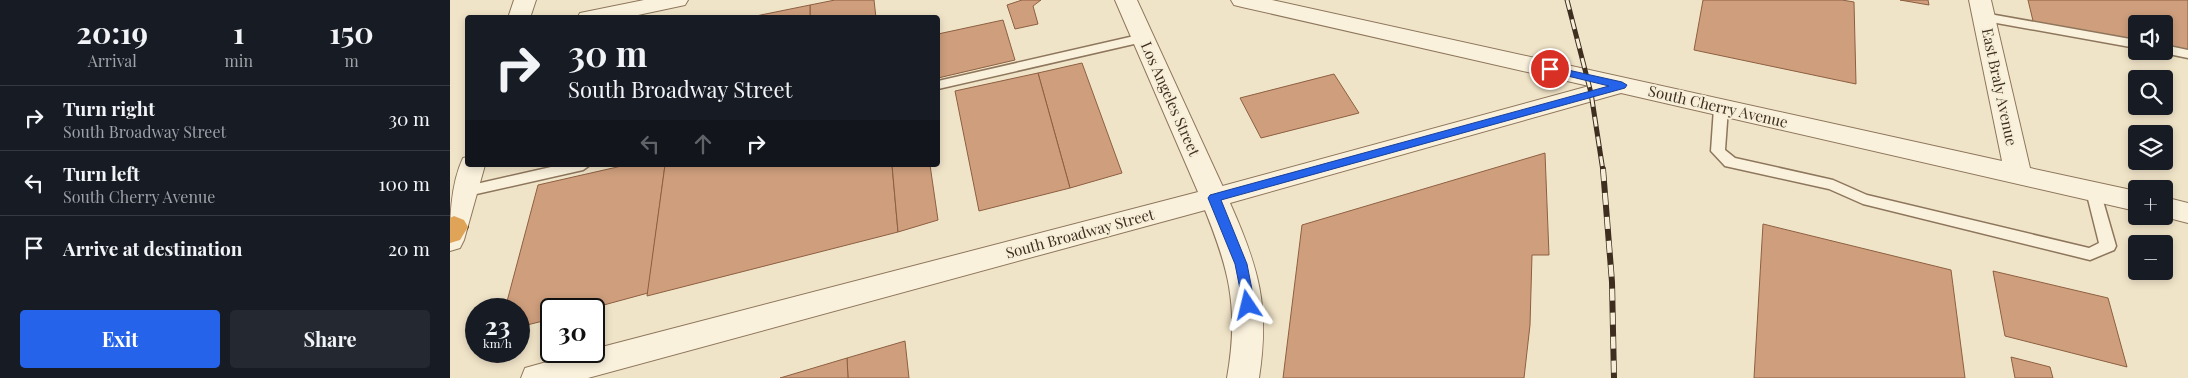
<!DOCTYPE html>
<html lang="en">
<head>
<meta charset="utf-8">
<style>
	body { margin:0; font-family:"Playfair Display",serif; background:#242831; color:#f1f3f6; height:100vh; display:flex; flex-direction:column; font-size:19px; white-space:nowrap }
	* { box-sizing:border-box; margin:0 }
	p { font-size:16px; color:#9ea1a6 }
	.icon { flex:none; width:28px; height:28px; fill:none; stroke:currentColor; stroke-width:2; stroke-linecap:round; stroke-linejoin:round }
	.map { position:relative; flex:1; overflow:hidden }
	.drawer { display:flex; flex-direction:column; background:#171b24; width:450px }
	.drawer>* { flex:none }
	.top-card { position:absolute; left:15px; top:15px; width:475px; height:152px; border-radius:5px; box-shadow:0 2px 8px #0003; background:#171b24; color:#f1f3f6; overflow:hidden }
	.fabs { position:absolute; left:1678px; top:15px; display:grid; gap:10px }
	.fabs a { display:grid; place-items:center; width:45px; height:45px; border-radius:5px; background:#171b24; box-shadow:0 2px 8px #0003; font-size:25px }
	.speed { position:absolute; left:15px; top:298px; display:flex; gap:10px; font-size:25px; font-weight:700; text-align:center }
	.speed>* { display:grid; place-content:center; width:65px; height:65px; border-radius:50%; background:#171b24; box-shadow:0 2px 8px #0003; line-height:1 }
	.speed small { font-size:12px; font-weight:400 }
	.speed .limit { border:2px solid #111; border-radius:8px; background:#fff; color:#111 }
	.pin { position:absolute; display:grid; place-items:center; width:42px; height:42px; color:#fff; margin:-21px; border:2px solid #fff; border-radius:50%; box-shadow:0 1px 5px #0007 }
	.me { position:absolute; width:55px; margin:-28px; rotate:350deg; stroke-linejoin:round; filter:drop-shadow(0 0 4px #0008) }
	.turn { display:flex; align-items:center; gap:18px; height:105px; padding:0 20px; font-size:22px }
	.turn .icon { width:65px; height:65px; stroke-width:2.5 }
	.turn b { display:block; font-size:35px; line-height:42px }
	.lanes { display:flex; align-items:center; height:48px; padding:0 20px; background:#0003; justify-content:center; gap:25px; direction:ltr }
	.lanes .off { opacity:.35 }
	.eta { display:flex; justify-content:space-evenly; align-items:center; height:85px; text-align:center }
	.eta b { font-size:30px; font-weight:700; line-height:35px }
	.action { display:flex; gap:10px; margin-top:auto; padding:10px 20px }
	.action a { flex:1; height:58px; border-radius:5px; background:#2563eb; color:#fff; font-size:20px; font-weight:700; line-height:58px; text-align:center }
	.action a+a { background:#242831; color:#f1f3f6 }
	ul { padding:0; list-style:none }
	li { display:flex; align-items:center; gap:15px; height:65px; padding:0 20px; border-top:1px solid #363941 }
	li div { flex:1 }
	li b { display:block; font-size:19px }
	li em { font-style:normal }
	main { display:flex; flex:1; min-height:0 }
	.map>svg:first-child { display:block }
</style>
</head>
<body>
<main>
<section class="drawer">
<div class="eta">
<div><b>20:19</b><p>Arrival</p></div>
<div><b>1</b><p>min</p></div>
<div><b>150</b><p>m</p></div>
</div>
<ul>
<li><svg class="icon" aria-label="right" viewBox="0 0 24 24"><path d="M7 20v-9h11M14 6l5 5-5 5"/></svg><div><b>Turn right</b><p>South Broadway Street</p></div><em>30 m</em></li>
<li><svg class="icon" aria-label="left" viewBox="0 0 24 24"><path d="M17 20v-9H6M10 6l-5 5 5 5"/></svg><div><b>Turn left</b><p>South Cherry Avenue</p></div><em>100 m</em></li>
<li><svg class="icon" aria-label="arrive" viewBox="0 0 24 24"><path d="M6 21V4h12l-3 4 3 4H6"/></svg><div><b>Arrive at destination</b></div><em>20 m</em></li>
</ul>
<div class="action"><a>Exit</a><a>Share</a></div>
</section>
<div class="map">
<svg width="1738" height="378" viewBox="0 0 1738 378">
	<rect width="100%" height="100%" fill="#f0e4c8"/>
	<g fill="#cf9f7d" stroke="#8d5f41">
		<polygon points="385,0 424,0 426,18 360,18 360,5"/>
		<polygon points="572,0 591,0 583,6 588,24 565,29 557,5"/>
		<polygon points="1253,0 1392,0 1404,2 1406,84 1244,50"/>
		<polygon points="1450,0 1478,0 1479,5"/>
		<polygon points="1578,0 1738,0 1738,53 1714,49 1714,24 1686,24 1686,44 1584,25"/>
		<polygon points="360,5 360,18 296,18"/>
		<polygon points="553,20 565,60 488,78 488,34"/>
		<polygon points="632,63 672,173 620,188 588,73"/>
		<polygon points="588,73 620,188 529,211 505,91"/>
		<polygon points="884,74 909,113 811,138 790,98"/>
		<polygon points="1095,153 1099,255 1082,255 1080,325 1074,378 833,378 852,225"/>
		<polygon points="176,165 215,165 198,293 139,309 101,309 101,319 69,327 69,309 55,309 88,185"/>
		<polygon points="215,165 442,165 448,232 197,296"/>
		<polygon points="442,165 480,165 488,220 448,232"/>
		<polygon points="1313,224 1501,270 1515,378 1304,378"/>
		<polygon points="1543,271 1658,298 1677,367 1555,336"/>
		<polygon points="455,341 459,378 398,378 397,358"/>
		<polygon points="1561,357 1600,367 1603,378 1565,378"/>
		<polygon points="397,358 398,378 330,378"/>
	</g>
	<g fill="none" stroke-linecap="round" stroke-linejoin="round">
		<g stroke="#8d765c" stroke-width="3">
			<g id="service">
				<polygon points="1534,13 1686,40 1686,48 1530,20 1528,17 1530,14"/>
				<polygon points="693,34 699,38 697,41 488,89 488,81"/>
				<polygon points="1714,45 1738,50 1738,58 1709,52 1714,51"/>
				<polygon points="1271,104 1278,108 1275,150 1285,158 1383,180 1417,195 1639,248 1649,243 1636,191 1639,187 1649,187 1666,246 1664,250 1640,260 1413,204 1379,189 1275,166 1261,151 1264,108"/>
				<polygon points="110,165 140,165 133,170 13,197 8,196 5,192 8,188 13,187"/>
			</g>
		</g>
		<g stroke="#8d765c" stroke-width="2">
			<g id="minor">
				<polygon points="64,0 86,0 80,18 58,18"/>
				<polygon points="194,0 238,0 235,5 174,18 127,18 130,13"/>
				<path d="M781,0H822L1552,161L1519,0H1541L1580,168L1686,191V211L1171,93L780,203C809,268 820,307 809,378H777C790,305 778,265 750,198L754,191L1139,86L792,7L784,5Z"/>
				<path d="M18,157V165H35L14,240L10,248L0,251C0,220 0,186 13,158Z"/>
				<polygon points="1714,197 1738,203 1738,223 1711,216 1714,216"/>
			</g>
		</g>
		<g stroke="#8d765c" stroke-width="2">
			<polygon id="tertiary" points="665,0 687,0 778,198 774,205 138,378 71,378 75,368 136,351 144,351 144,349 748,192"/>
		</g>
		<g stroke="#5b4430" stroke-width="2">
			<polygon id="motorway" points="4,216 14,220 18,227 10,240 0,243 0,218"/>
		</g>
		<use href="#service" fill="#faf1dc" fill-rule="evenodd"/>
		<use href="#minor" fill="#faf1dc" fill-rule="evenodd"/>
		<use href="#tertiary" fill="#faf1dc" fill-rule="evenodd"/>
		<use href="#motorway" fill="#e0a458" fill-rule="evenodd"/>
		<g stroke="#3d2e20" stroke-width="5">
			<polyline id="rail-far1" points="1117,0 1141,93 1153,171"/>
		</g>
		<g stroke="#3d2e20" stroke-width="6">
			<polyline id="rail" points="1153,169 1162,282 1164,378"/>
		</g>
		<use href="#rail-far1" stroke="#f7eed8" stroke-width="3" stroke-dasharray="10" stroke-linecap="butt"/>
		<use href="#rail" stroke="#f7eed8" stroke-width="4.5" stroke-dasharray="12" stroke-linecap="butt"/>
	</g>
	<polygon fill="#2563eb" stroke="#184099" points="1100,66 1172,82 1177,85 1175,88 771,200 797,264 805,305 803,309 794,309 785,264 758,198 760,195 1159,86 1097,71 1097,67"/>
	<g text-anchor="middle" stroke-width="4" stroke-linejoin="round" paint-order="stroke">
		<g font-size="15" fill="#3d2e20" stroke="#f7eed8">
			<text transform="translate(1549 87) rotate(78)" y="5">East Braly Avenue</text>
			<text transform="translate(720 99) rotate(66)" y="5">Los Angeles Street</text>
			<text transform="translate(1268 107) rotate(13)" y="5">South Cherry Avenue</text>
			<text transform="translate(630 234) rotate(-15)" y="5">South Broadway Street</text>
		</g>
	</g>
</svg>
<div class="fabs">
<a><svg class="icon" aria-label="sound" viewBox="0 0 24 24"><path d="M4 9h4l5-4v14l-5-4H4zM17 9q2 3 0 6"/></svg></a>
<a><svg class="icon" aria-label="search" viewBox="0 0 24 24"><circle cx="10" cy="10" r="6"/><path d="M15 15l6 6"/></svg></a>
<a><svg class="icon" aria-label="layers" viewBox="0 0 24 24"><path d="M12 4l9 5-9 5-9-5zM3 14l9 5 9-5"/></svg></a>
<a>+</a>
<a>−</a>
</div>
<div class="speed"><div>23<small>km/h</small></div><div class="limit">30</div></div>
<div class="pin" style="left:1100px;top:69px;background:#d93025"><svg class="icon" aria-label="arrive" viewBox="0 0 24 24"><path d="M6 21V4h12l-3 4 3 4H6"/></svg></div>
<svg class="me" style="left:798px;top:305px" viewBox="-20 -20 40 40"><path d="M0-17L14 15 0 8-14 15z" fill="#2563eb" stroke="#fff" stroke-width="4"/></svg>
<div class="top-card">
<div class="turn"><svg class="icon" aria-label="right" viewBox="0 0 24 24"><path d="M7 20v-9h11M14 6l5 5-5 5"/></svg><div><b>30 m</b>South Broadway Street</div></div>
<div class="lanes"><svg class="icon off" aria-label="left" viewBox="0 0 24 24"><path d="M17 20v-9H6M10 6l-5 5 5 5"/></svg><svg class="icon off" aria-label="ahead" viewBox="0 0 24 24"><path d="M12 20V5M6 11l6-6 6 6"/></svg><svg class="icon" aria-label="right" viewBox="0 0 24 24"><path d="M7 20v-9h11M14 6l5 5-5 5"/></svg></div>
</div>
</div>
</main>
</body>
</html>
